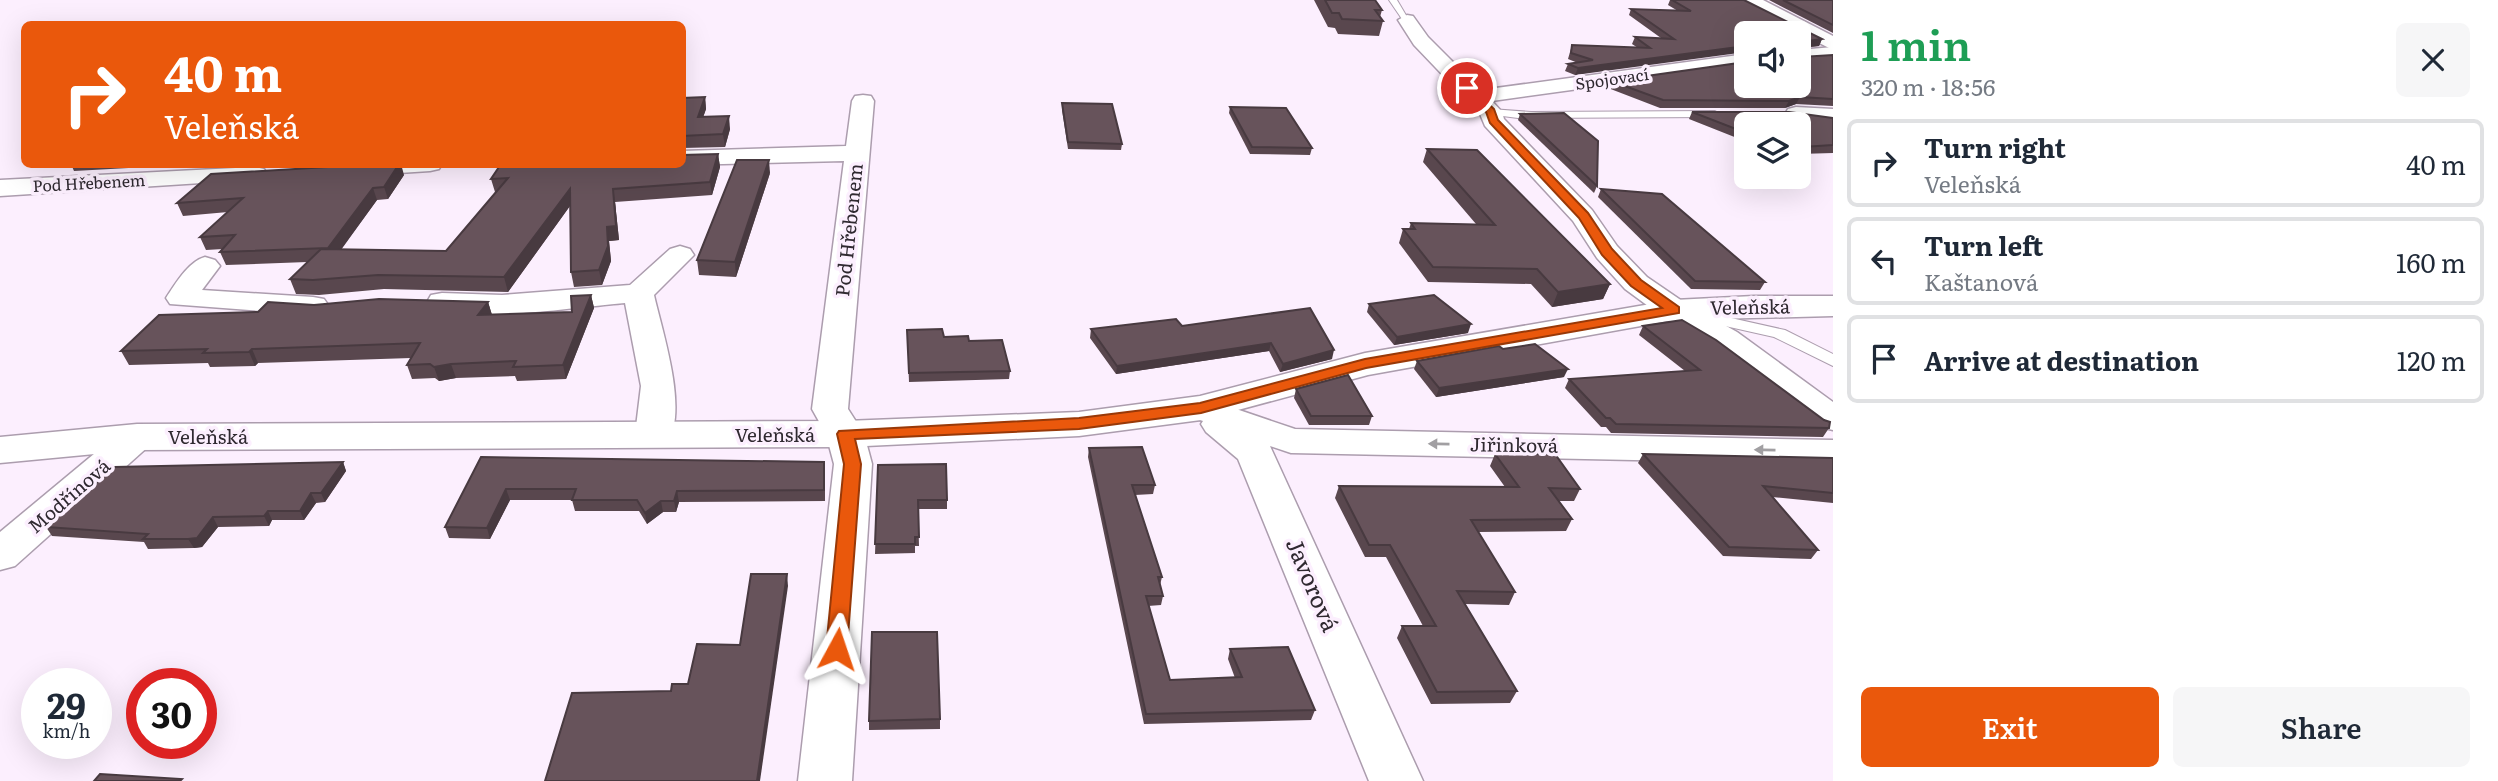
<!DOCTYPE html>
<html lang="en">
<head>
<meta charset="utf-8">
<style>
	body { margin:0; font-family:Literata,serif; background:#f6f6f7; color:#1f2937; height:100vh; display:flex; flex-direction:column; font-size:26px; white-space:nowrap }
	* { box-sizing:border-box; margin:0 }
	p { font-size:23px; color:#747a83 }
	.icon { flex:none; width:38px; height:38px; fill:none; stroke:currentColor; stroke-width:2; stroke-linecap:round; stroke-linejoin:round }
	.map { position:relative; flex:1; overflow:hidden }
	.details { display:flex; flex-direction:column; background:#fff; width:665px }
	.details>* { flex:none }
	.guide { position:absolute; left:21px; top:21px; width:665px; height:147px; border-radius:10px; box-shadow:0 7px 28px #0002; background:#ea580c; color:#fff; overflow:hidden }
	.tools { position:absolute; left:1734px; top:21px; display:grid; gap:14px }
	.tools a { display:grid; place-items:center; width:77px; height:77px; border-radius:10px; background:#fff; box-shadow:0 7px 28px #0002; font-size:35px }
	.speed { position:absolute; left:21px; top:668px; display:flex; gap:14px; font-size:35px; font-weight:700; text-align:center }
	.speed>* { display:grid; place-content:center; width:91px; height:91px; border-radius:50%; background:#fff; box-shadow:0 7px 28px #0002; line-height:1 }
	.speed small { font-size:18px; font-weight:400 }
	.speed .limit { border:10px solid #d22; background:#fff; color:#111 }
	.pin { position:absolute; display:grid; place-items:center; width:60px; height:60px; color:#fff; margin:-30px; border:4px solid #fff; border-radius:50%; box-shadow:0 2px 7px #0007 }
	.me { position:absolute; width:77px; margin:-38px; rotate:5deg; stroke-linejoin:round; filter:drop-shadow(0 0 5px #0008) }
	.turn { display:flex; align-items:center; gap:24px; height:147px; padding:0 28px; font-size:32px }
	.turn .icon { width:91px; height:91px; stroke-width:2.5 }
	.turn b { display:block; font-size:49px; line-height:60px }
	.round { display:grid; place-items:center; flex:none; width:74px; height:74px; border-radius:10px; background:#f6f6f7 }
	.head { display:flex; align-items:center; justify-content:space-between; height:119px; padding:0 28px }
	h1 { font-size:42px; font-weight:600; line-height:52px; color:#1e9e55 }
	.action { display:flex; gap:14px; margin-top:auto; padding:14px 28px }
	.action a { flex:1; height:80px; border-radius:10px; background:#ea580c; color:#fff; font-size:28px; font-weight:600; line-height:80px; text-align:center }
	.action a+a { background:#f6f6f7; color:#1f2937 }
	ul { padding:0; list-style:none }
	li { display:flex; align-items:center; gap:21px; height:88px; margin:0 14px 10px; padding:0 14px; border:4px solid #e0e1e3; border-radius:10px }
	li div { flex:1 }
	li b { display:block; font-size:26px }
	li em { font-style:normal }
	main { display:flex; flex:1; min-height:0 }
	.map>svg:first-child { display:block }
</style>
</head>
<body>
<main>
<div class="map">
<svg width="1833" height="781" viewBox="0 0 1833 781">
	<rect width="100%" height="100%" fill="#fceffe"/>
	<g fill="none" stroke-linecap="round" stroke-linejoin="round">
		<g stroke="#ac9dae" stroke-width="2">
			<g id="lane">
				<polygon points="1389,0 1397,0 1410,22 1404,22"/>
				<polygon points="1491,109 1531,112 1715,111 1720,114 1715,117 1518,118 1487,114 1486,112"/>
				<polygon points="1691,309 1785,330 1833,354 1833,366 1774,337 1685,317 1683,314 1685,311"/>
			</g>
		</g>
		<g stroke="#ac9dae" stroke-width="3">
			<g id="street">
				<polygon points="1407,15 1413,16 1428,37 1481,90 1746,54 1746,66 1492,101 1502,112 1504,119 1592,210 1617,246 1647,277 1685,303 1737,332 1833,402 1833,430 1820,427 1713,346 1663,317 1625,289 1597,258 1573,221 1485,126 1480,114 1414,45 1398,20"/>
				<polygon points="1833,47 1833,59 1799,62 1799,50"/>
				<polygon points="863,95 871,96 874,101 848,409 864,434 872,464 852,781 798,781 834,464 826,434 812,409 844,161 682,165 679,164 682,164 682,151 846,146 852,101 855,96"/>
				<polygon points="1796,107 1833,109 1833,123 1788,119 1785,114 1788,109"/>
				<polygon points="344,164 442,164 439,169 430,171 353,176 344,174 341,169"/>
				<polygon points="255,167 264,169 267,174 264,179 0,196 0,180"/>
				<path d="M680,246L690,249L694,255L654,295C662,331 689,411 667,443L654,447L641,443L635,435L641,386L625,303C567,308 486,322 431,309L427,302L431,295L442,293L502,295L630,285L670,249Z"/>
				<path d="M205,257L215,260L220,266L202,290L313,297L324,299L329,306L324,313L313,315L170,304L166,298C176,283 188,262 205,257Z"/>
				<polygon points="1201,397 1295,429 1833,440 1833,464 1291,453 1270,446 1423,781 1369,781 1238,459 1206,432 1201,424 1203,421 1188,416 1183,408 1188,400"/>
				<polygon points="137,425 150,429 156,437 150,445 15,566 0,570 0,532 124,429"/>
			</g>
		</g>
		<g stroke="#ac9dae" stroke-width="3">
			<g id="secondary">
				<polygon points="1740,0 1763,0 1833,36 1833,50 1743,4"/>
				<polygon points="1754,296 1833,296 1833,316 1674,320 1368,375 1201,420 1079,436 845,447 137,450 0,463 0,437 137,424 845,421 1079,412 1200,396 1365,353 1674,300"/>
			</g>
		</g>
		<use href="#lane" fill="#fff" fill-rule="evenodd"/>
		<use href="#street" fill="#fff" fill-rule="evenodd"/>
		<use href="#secondary" fill="#fff" fill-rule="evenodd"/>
	</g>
	<g fill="#59474e">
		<polygon points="1314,0 1375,0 1382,10 1380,17 1383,21 1379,36 1338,34 1335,28 1328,27"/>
		<polygon points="1670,0 1744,0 1822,39 1819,46 1800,48 1801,57 1833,55 1833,106 1796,104 1785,108 1660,108 1608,88 1611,81 1746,86 1799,33 1575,75 1565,71 1568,64 1578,63 1568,59 1572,45 1638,48 1632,44 1635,37 1661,38 1629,15 1631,9 1678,11 1668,5"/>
		<polygon points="1769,0 1833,0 1833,33"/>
		<polygon points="705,97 706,109 703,117 730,129 725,147 682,148 682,98"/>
		<polygon points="1062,103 1122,144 1121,150 1068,149 1062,110"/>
		<polygon points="1230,107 1312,148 1310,155 1250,154 1229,113"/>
		<polygon points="1692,112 1833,118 1833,153 1799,154 1799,124 1746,124 1746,138 1737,138 1689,119"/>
		<polygon points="1520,114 1597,186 1594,193 1518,120"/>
		<polygon points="1427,149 1610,284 1603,299 1552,307 1531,284 1428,282 1399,243 1403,229 1409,229 1411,223 1476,224 1423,162"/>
		<polygon points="718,154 720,167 712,195 615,202 619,240 609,241 611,261 602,285 574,287 571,272 570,206 508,292 384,289 319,295 296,294 290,279 307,262 226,265 220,252 223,249 206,250 200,237 228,212 183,216 177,203 404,175 388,199 377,200 341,249 446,251 496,192 495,192 491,179"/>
		<polygon points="71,164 201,164 74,171"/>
		<polygon points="770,173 736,277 699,275 697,260"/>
		<polygon points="1601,189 1765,282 1760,290 1691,289 1598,197"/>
		<polygon points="591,295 594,308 566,379 517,381 515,376 456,378 439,381 435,378 412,379 407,365 411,358 258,363 255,366 210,367 208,363 129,365 121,351 258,312 314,305 488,302 492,315 572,312"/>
		<polygon points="1369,304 1468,333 1394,345 1367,312"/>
		<polygon points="1310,308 1332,359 1280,372 1269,351 1116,374 1090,338 1091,329 1182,326"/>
		<polygon points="1643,326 1829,428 1823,437 1611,433 1606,427 1601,427 1565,388 1569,379 1685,371 1639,335"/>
		<polygon points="907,330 969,341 1010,371 1009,379 909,382"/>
		<polygon points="1503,349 1564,377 1436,397 1414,369 1417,361"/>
		<polygon points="1296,389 1372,416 1369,425 1309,425 1294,398"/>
		<polygon points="1089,448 1155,485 1153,494 1135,495 1162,577 1160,585 1163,596 1161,605 1148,606 1170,680 1235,678 1228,659 1230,649 1315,710 1311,720 1144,724 1088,457"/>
		<polygon points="1495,454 1580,489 1574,501 1558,501 1572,519 1566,531 1478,532 1515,592 1509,605 1465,604 1517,691 1510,703 1431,704 1397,638 1402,626 1423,626 1386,557 1365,557 1335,498 1339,486 1505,487 1490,466"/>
		<polygon points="1643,454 1833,458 1833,503 1772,497 1818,550 1811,559 1723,556 1638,463"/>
		<polygon points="481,457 825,473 825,501 679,502 676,512 663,512 647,524 639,511 575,511 572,500 510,500 490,539 449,538 445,527"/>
		<polygon points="343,462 346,471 325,502 316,503 304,520 272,520 269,526 218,527 202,547 194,548 148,549 144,542 52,536 46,527"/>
		<polygon points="878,465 947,500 947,509 918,509 919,546 915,546 915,553 875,554"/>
		<polygon points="940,719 940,729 869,730 869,721"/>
	</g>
	<g fill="#483a40">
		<polygon points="1822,39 1819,46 1799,48 1800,42"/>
		<polygon points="1746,46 1746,52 1575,75 1578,68"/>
		<polygon points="705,97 706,109 699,129 698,117"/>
		<polygon points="1800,97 1796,104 1785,108 1789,101"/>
		<polygon points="729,116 730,129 725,147 723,134"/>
		<polygon points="718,154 720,167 712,195 710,182"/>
		<polygon points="769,160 770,173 736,277 735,262"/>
		<polygon points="399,164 401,164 404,175 388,199 384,187"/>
		<polygon points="373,188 377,200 333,261 328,248"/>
		<polygon points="570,189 572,203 508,292 504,277"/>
		<polygon points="613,189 615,202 619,240 609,241 611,261 602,285 599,270"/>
		<polygon points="1610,284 1603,299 1552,307 1558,292"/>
		<polygon points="591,295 594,308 566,379 563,365"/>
		<polygon points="488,302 492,315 478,315"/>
		<polygon points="1471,324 1468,333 1394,345 1397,337"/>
		<polygon points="1271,343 1269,351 1116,374 1117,366"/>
		<polygon points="252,349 258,363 255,366 249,352"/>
		<polygon points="1334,350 1332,359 1280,372 1283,364"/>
		<polygon points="451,364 456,378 439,381 434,367"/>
		<polygon points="1568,369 1564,377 1436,397 1439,388"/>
		<polygon points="343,462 346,471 325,502 321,493"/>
		<polygon points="506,489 510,500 490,539 487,528"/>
		<polygon points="677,491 679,502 676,512 674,501"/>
		<polygon points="311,493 316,503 304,520 300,511"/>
		<polygon points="661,501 663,512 647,524 645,513"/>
		<polygon points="268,511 272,520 269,526 264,516"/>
		<polygon points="213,517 218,527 202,547 194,548 188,539"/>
		<polygon points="787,574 788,586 760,781 757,781"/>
	</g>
	<g fill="#67535b" stroke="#483a40" stroke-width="2">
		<polygon points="1325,0 1375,0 1382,10 1375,10 1383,21 1342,19 1339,13 1332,13"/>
		<polygon points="1672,0 1744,0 1822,39 1800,42 1801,57 1833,55 1833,99 1800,97 1789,101 1663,100 1611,81 1746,62 1746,86 1799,86 1799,33 1746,33 1746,46 1578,68 1568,64 1593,60 1571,53 1572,45 1650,48 1635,37 1674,39 1631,9 1691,11"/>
		<polygon points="1783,0 1833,0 1833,25"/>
		<polygon points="705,97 698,117 729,116 723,134 682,136 682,98"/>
		<polygon points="1062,103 1112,104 1122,144 1068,142"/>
		<polygon points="1230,107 1286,108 1312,148 1252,147"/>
		<polygon points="1692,112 1789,112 1833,118 1833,145 1802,147 1799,145 1799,124 1746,124 1746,130 1741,131"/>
		<polygon points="1564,113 1598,141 1597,186 1520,114"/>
		<polygon points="1427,149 1477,150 1610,284 1558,292 1537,269 1433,267 1403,229 1415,229 1411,223 1495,225"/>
		<polygon points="718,154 710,182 613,189 616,226 607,227 608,246 599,270 571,272 570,189 504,277 378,275 313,280 290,279 321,249 446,251 508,178 491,179 501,164 682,164 682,155"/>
		<polygon points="737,160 769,160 735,262 697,260"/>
		<polygon points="377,164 399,164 384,187 373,188 328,248 220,252 235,235 200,237 243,198 177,203 211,174"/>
		<polygon points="1601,189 1662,194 1765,282 1695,281"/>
		<polygon points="591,295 563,365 513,367 516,361 451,364 434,367 430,364 407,365 420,343 252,349 249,352 203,353 207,349 121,351 159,315 258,312 268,302 314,305 379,299 488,302 478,315 572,312 571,296"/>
		<polygon points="1434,295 1471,324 1397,337 1369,304"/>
		<polygon points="1310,308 1334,350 1283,364 1271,343 1117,366 1091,329 1176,319 1182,326"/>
		<polygon points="1682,320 1716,340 1824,420 1830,422 1829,428 1616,424 1610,418 1606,418 1569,379 1700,370 1643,326"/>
		<polygon points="942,329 944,337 968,336 969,341 1002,340 1010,371 909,373 907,330"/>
		<polygon points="1535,344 1568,369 1439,388 1417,361 1499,346 1503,349"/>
		<polygon points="1348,375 1372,416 1311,416 1296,389"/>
		<polygon points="1142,447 1155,485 1132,485 1162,577 1158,577 1163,596 1146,596 1170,680 1242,677 1230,649 1288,647 1315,710 1146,714 1089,448"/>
		<polygon points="1495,454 1555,454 1580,489 1549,488 1572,519 1471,520 1515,592 1457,591 1517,691 1437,692 1402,626 1436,626 1390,545 1369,545 1339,486 1519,487"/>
		<polygon points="1643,454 1833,458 1833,493 1763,486 1818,550 1729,547"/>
		<polygon points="481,457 824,462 824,490 677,491 674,501 661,501 645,513 637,500 572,500 576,489 506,489 487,528 445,527"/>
		<polygon points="343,462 321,493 311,493 300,511 268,511 264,516 213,517 197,538 188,539 143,539 148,534 46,527 114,467"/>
		<polygon points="946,464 947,500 918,500 919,537 915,537 915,544 875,544 878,465"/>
		<polygon points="751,574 787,574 757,781 545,781 572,693 671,691 672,684 688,684 697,644 740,645"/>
		<polygon points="872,632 937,632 940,719 869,721"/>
		<polygon points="100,774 182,779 180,781 94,781"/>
	</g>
	<defs><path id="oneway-solid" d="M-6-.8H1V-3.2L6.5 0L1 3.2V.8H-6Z" transform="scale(1.75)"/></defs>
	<g fill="#a19fa2">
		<use href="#oneway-solid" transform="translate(1439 444) rotate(-179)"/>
		<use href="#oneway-solid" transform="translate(1765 450) rotate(-179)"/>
	</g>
	<polygon fill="#ea580c" stroke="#983908" stroke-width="2" points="1464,86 1470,86 1494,109 1498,120 1588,213 1612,249 1641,280 1679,307 1679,313 1366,368 1201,413 1079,429 855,439 861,464 847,649 844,655 837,657 829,655 826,649 844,464 837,434 839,431 1079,418 1200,403 1365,359 1662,308 1631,286 1602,255 1579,218 1490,123 1486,112 1464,90"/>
	<g text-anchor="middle" stroke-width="7" stroke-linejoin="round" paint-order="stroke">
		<g font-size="16" fill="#2f2930" stroke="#fceffe">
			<text transform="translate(1612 79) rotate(-8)" y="6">Spojovací</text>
			<text transform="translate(89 183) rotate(-3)" y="6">Pod Hřebenem</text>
		</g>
		<g font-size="19" fill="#2f2930" stroke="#fceffe">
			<text transform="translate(849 230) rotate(-84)" y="7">Pod Hřebenem</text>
			<text transform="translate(1750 307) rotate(-1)" y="7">Veleňská</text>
			<text x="775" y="442">Veleňská</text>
			<text x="208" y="444">Veleňská</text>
			<text transform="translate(1514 445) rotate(1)" y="7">Jiřinková</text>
			<text transform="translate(69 496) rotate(-41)" y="7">Modřínová</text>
		</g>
		<g font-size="23" fill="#2f2930" stroke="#fceffe">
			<text transform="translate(1312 585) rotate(67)" y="8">Javorová</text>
		</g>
	</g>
</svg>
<div class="tools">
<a><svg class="icon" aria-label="sound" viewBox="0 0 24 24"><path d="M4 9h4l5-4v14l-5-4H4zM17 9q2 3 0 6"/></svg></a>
<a><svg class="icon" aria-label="layers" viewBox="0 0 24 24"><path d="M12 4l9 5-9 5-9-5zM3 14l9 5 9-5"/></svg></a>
</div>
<div class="speed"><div>29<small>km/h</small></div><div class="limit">30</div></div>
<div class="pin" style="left:1467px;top:88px;background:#d93025"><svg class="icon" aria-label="arrive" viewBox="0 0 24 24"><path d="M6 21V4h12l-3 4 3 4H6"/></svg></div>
<svg class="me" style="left:837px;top:649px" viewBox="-20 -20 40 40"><path d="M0-17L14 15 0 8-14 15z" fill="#ea580c" stroke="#fff" stroke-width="4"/></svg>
<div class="guide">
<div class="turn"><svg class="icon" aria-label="right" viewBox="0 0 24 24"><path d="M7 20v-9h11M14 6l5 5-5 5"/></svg><div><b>40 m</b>Veleňská</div></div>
</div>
</div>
<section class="details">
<div class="head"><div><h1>1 min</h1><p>320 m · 18:56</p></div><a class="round"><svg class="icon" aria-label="close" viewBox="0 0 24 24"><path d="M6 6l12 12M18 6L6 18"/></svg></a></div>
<ul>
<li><svg class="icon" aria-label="right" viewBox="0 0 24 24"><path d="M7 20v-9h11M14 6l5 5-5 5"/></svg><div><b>Turn right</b><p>Veleňská</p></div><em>40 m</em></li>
<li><svg class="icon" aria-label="left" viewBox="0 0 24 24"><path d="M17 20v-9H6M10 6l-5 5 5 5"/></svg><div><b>Turn left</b><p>Kaštanová</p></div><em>160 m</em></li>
<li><svg class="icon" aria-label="arrive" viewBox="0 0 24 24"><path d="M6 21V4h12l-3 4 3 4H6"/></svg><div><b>Arrive at destination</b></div><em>120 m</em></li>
</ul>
<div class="action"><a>Exit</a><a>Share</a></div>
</section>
</main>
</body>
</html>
